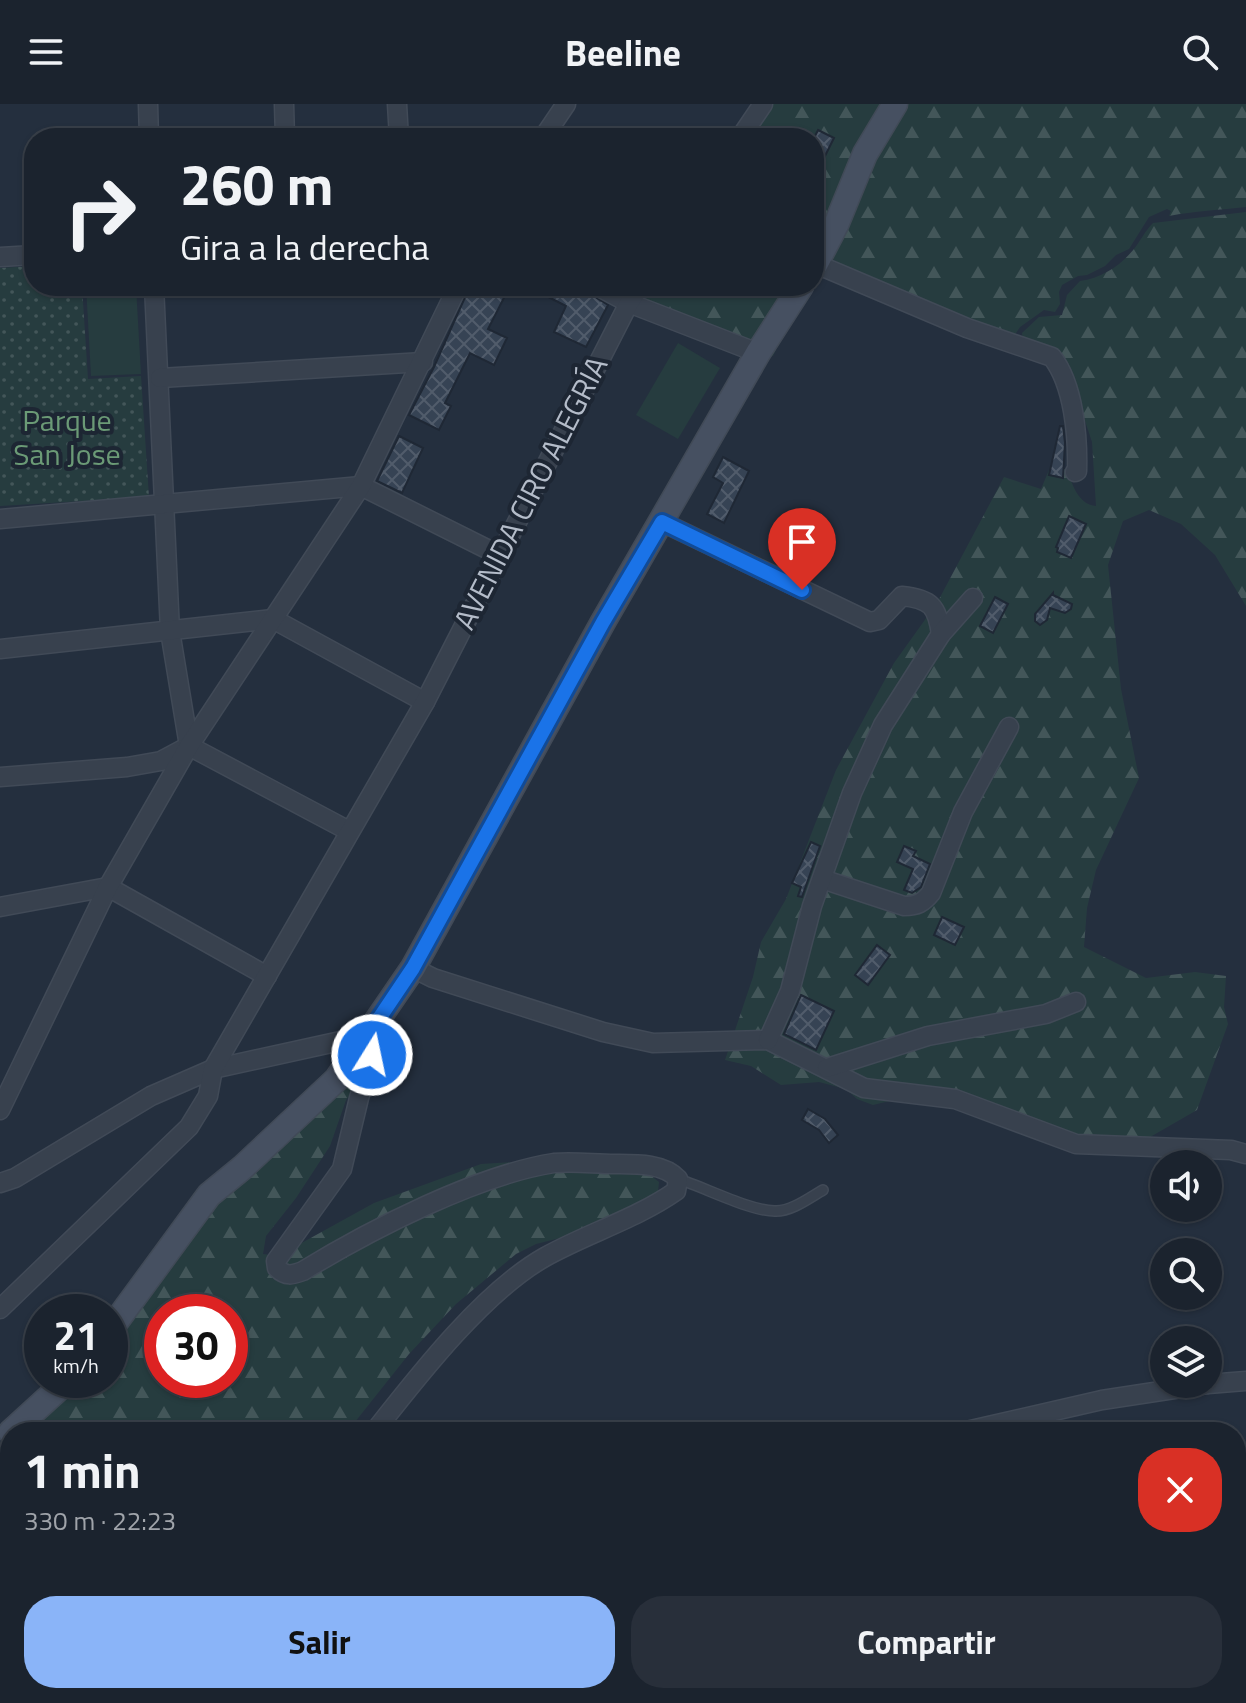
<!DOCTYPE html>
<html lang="es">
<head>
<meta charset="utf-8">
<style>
	body { margin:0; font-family:"Titillium Web",sans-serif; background:#282f3a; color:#f1f3f6; height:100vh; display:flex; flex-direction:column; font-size:30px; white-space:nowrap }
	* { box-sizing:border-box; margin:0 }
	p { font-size:26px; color:#a0a4aa }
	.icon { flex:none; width:44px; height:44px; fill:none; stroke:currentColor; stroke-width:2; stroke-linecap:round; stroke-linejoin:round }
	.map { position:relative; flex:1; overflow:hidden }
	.sheet { position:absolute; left:0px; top:1318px; width:1246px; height:282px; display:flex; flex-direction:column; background:#1b232e; border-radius:32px 32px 0 0; box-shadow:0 2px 6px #0004,0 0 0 2px #39404a }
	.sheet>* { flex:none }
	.banner { position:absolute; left:24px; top:24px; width:800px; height:168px; border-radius:32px; box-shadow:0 2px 6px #0004,0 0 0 2px #39404a; background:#1b232e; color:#f1f3f6; overflow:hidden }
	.controls { position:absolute; left:1150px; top:1046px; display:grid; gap:16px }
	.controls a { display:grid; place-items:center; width:72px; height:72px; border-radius:50%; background:#1b232e; box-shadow:0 2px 6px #0004,0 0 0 2px #39404a; font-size:40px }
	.speed { position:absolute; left:24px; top:1190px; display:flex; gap:16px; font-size:40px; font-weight:700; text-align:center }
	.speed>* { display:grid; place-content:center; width:104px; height:104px; border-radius:50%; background:#1b232e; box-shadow:0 2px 6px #0004,0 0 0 2px #39404a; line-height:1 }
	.speed small { font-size:20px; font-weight:400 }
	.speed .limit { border:12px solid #d22; background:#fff; color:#111 }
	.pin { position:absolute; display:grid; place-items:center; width:68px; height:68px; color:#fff; margin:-82px -34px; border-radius:50% 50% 50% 0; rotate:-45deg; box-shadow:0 0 8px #0007 }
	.pin .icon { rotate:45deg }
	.me { position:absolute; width:88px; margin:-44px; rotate:10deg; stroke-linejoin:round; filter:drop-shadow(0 0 6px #0008) }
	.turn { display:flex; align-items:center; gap:28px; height:168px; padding:0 24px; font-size:36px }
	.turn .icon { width:104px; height:104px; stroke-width:2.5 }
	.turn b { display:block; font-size:56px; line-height:68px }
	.round { display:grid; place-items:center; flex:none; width:84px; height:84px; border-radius:32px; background:#282f3a }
	.headline { display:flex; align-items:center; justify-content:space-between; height:136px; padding:0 24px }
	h1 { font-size:48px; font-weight:700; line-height:60px }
	.action { display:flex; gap:16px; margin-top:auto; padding:16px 24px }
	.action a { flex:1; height:92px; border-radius:32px; background:#8ab4f8; color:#111; font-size:32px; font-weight:700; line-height:92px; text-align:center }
	.action a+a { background:#282f3a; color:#f1f3f6 }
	header { display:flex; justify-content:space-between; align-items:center; height:104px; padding:0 24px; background:#1b232e; font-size:36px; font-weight:700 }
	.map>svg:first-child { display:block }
</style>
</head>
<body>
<header><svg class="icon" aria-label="menu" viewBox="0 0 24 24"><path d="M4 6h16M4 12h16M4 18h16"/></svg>Beeline<svg class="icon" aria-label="search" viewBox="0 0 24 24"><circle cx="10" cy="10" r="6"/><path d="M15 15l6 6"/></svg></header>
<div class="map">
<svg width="1246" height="1599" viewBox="0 0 1246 1599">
	<defs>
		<pattern id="forest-firs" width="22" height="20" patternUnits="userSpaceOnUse" patternTransform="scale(2)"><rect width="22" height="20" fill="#263c3f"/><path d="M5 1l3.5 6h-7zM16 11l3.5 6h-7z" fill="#435659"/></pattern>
		<pattern id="park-dots" width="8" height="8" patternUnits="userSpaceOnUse" patternTransform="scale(2)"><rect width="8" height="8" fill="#263c3f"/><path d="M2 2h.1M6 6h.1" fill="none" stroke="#435659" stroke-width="1.8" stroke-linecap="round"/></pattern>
		<pattern id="building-cross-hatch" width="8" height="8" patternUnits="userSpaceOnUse" patternTransform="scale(2)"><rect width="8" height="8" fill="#364354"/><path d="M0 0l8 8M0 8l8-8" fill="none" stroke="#515c6b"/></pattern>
	</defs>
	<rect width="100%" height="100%" fill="#242f3e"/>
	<g fill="#263c3f">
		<polygon points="86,182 136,182 141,270 91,272"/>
		<polygon points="678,239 720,264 678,335 636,311"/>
	</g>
	<g fill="url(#forest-firs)" fill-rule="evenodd">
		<path d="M765,0H1246V103C1220,106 1194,107 1169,112L1171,107L1167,105L1149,113L1129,145L1116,151L1105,162L1087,171L1078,172L1062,181L1059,188L1060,200L1055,208L1044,206L1020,223L1014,232L881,183L822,149L814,164V34H744Z"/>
		<path d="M1246,108V502L1215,451L1181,420L1149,406L1123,417L1108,461L1121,585L1139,674L1096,766L1087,804L1084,843L1146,874L1195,868L1226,872L1224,903L1228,920L1197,1006L1138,1040L1098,1043L962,1005L906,993L873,1001L857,995L846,985L819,978L781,981L751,962L725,956L753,873L761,838L786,795L836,666L894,559L937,499L1004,373L1041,385L1049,366L1066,365C1073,380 1077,400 1096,402L1092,338L1064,253L1023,235L1022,229L1039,213L1062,211L1067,191L1080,177C1102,174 1120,162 1134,145C1141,136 1145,127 1153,119Z"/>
		<polygon points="649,182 806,182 773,252 642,193"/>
		<path d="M368,970L346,996L330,1042L296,1094L266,1132L263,1150L278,1152L374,1099L481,1060L599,1053L650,1071L659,1078L657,1096L572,1131L536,1140L516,1150L456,1200L409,1250L347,1328H26L70,1290L81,1276H110V1239L212,1105L336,984ZM162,1208H230V1276H162Z"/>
		<polygon points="10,1341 10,1590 374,1590 371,1599 0,1599 0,1350"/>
	</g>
	<polygon fill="url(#park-dots)" points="34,162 34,182 82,182 88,275 141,272 149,393 0,402 0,164"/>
	<g fill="url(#building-cross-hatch)" stroke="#1f2835" stroke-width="2">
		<polygon points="818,26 834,34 823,56 814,52 814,34"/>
		<polygon points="470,182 510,182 488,225 507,234 494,261 470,249 445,299 451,302 439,326 409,311 434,263"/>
		<polygon points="527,182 578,182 608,201 586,243 554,228 566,202"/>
		<polygon points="1060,322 1063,322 1065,339 1063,374 1049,371"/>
		<polygon points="399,332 423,344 402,389 377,377"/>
		<polygon points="723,353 749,367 724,419 707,410 723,379 713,373"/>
		<polygon points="1069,412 1086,420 1071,454 1057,448 1058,444 1056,443"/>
		<polygon points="1053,489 1053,491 1072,500 1071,505 1065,509 1050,504 1047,516 1040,521 1035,517 1035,510"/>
		<polygon points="995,493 1008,500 993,529 980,522"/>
		<polygon points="811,738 820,742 802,793 798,792 801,783 792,779"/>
		<polygon points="904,742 916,747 913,752 930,760 921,783 912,789 904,786 913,765 897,758"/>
		<polygon points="942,813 964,823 955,841 934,831"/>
		<polygon points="877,841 890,851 868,881 855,871"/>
		<polygon points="801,891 834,907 816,946 784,930"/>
		<polygon points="808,1005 825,1015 838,1031 829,1039 819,1026 802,1016"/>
	</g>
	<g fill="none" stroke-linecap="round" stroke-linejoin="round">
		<g stroke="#414a57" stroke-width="12">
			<path id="lane" d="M678,1075C704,1083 752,1108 776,1107C792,1107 809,1094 823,1086"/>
		</g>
		<g stroke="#414a57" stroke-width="21">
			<g id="street">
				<polyline points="148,0 149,34"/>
				<polyline points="284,0 285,34"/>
				<polyline points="397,0 399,34"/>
				<polyline points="543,34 566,0"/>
				<polyline points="740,34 763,0"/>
				<polyline points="0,153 34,151"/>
				<path d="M816,160L967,224L1052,253C1074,281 1078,333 1077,367L1075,368"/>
				<polyline points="154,182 170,527 189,642"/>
				<polyline points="597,182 629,199 758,249"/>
				<polyline points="160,274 423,258"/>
				<polyline points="0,415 361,382 499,451"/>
				<path d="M662,418L870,518L879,516L902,492C931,495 937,502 941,530"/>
				<polyline points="0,545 273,515 425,598"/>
				<polyline points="189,642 349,727"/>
				<polyline points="0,673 127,663 161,657 189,642"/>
				<path d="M822,775L904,802C917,802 923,799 931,789L963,708L1009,623"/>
				<polyline points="0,803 108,783 267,872"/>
				<polyline points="413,864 433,874 603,928 653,939 768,936 864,984 955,995 1076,1040 1231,1046 1246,1050"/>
				<polyline points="768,936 790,887 812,802 852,689 883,621 941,530 973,494"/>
				<polyline points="827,964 928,932 1046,910 1076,898"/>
				<polyline points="0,1006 108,783 189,642 361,382 458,182"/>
				<path d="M0,1079L15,1074L151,992L213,965L368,931L372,951L359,994L342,1065L276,1157L277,1164C286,1173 292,1171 303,1167C370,1126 477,1071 554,1059C574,1057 595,1060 615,1060C635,1060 664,1059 678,1075L676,1087C636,1115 588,1129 545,1153C483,1188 418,1272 374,1328"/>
				<polyline points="0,1205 189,1023 208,992 213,965 425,598 629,199 640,182"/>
				<polyline points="1208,1280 1246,1277"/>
				<polyline points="962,1328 1102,1296 1207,1280"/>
				<polyline points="615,1590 653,1599"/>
				<polyline points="399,1599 403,1590"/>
				<polyline points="497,1599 540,1590"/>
			</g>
		</g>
		<g stroke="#414a57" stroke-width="27">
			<g id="secondary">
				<polyline points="814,163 836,121 865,50 895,0"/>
				<polyline points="110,1226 209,1091 242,1064 337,975 413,864 603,518 758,249 801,182"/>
				<polyline points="11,1328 68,1276"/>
			</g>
		</g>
		<use href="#lane" stroke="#38414e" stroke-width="9"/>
		<use href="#street" stroke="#38414e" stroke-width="18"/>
		<use href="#secondary" stroke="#465061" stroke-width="24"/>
	</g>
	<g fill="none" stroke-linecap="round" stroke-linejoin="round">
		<g stroke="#114b97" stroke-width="20">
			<polyline id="route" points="372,951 368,931 413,864 603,518 662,418 802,486"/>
		</g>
		<use href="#route" stroke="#1a73e8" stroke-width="14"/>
	</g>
	<g text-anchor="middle" stroke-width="8" stroke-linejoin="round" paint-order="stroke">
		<g font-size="30" fill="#6b9a76" stroke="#1d2633">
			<text x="67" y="327">Parque<tspan x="67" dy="34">San Jose</tspan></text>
		</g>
		<g font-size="30" fill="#b4bcc9" stroke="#1d2633">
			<text transform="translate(531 389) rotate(-63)" y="10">AVENIDA CIRO ALEGRÍA</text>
		</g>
	</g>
</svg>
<div class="controls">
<a><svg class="icon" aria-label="sound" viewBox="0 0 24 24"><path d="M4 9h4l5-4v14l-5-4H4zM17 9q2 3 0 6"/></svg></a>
<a><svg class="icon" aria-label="search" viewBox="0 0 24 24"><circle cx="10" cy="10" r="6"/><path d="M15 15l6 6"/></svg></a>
<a><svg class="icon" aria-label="layers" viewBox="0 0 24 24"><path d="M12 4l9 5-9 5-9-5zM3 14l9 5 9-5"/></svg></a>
</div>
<div class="speed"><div>21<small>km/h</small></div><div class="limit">30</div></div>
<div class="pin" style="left:802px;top:486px;background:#d93025"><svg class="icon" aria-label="arrive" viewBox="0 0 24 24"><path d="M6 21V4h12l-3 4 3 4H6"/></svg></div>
<svg class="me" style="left:372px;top:951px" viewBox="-20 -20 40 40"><circle r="17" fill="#1a73e8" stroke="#fff" stroke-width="3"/><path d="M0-11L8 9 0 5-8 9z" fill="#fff"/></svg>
<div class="banner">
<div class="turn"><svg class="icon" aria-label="right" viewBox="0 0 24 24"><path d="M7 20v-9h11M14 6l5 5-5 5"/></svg><div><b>260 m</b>Gira a la derecha</div></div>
</div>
<section class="sheet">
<div class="headline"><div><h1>1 min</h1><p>330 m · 22:23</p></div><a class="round" style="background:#d93025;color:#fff"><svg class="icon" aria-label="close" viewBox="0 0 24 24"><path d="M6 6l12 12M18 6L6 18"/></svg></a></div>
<div class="action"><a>Salir</a><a>Compartir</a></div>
</section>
</div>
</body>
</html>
